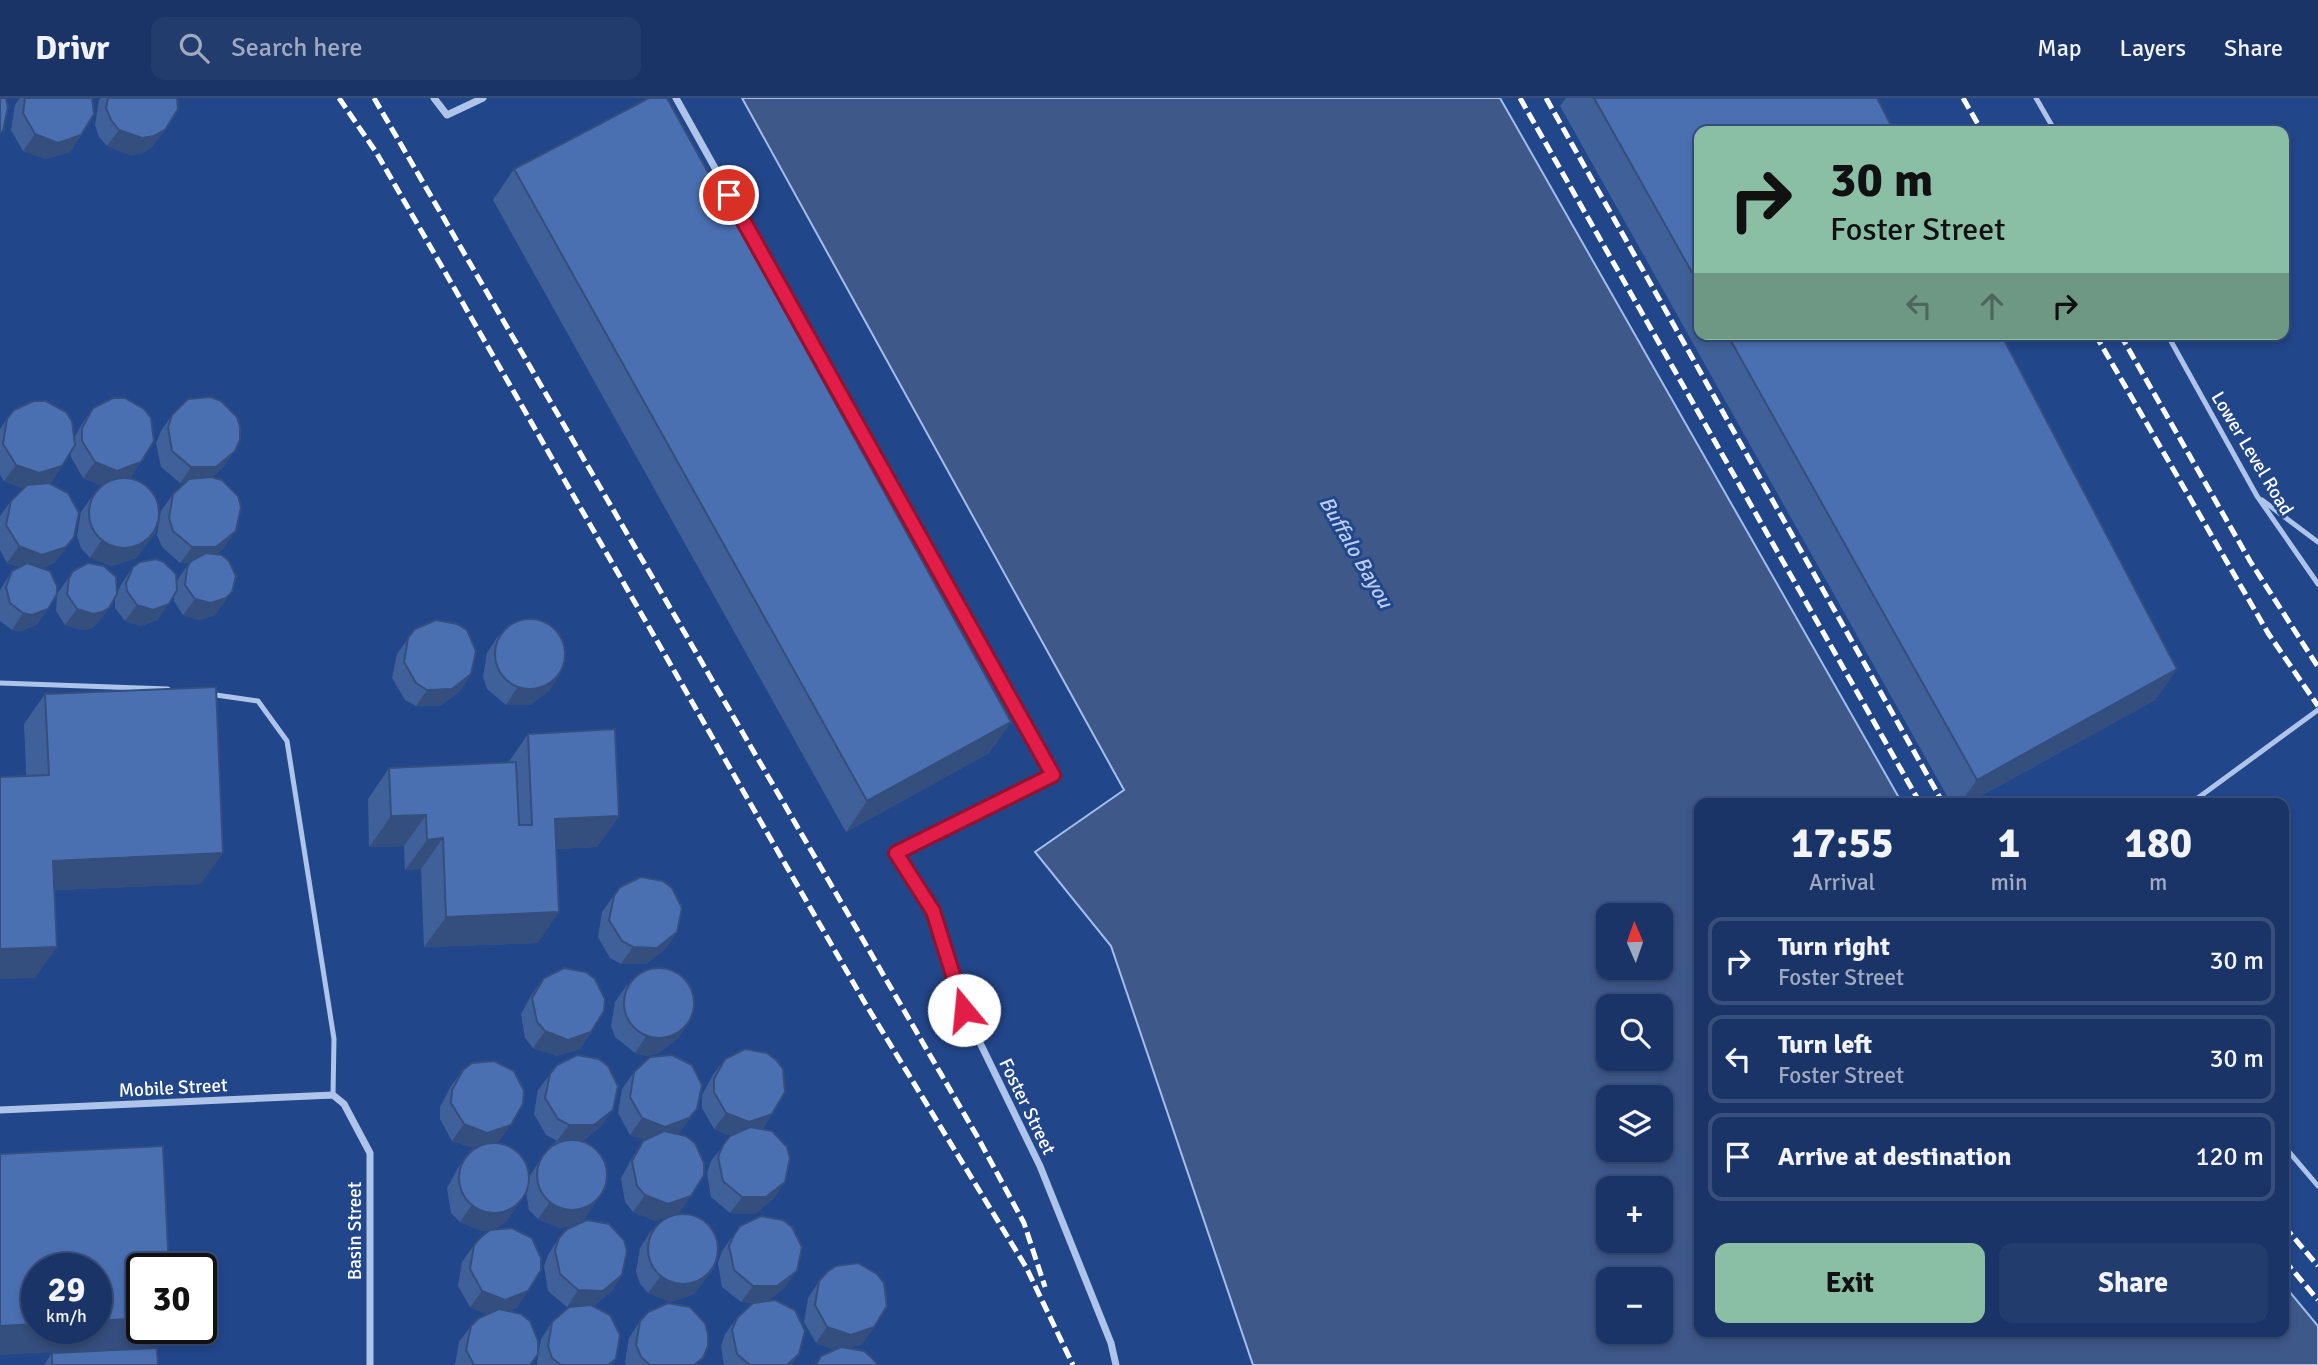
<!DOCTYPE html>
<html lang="en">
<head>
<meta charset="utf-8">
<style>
	body { margin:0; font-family:Signika,sans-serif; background:#233c6e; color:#f1f3f6; height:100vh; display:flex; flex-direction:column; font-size:26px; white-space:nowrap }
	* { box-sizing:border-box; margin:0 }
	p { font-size:23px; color:#9faac0 }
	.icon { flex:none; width:38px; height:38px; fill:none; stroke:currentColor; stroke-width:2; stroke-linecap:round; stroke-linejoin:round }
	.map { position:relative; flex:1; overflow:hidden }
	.side { position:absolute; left:1694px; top:700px; width:595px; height:539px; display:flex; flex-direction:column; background:#1a3468; border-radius:14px; box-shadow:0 4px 10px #0003,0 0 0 2px #384f7c }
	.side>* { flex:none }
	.banner { position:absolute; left:1694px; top:28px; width:595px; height:214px; border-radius:14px; box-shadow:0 4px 10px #0003,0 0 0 2px #384f7c; background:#8abfa5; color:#111; overflow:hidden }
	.needle { width:46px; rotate:358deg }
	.fabs { position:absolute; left:1596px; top:805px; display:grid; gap:14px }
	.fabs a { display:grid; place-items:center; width:77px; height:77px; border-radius:14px; background:#1a3468; box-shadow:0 4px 10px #0003,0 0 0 2px #384f7c; font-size:35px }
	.speed { position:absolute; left:21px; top:1155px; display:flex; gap:14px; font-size:35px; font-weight:700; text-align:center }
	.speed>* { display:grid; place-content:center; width:91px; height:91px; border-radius:50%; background:#1a3468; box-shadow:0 4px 10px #0003,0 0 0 2px #384f7c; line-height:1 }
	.speed small { font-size:18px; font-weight:400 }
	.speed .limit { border:4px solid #111; border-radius:10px; background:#fff; color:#111 }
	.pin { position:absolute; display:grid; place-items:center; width:60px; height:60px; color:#fff; margin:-30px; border:4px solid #fff; border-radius:50%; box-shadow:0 2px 7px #0007 }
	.me { position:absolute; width:77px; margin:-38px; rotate:343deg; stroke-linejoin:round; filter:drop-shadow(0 0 5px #0008) }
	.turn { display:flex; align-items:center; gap:24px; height:147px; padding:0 21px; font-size:32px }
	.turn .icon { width:91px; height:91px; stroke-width:2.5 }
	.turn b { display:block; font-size:49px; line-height:60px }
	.lanes { display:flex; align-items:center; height:66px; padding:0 21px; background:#0003; justify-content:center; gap:35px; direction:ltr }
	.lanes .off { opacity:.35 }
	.eta { display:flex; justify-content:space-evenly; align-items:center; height:119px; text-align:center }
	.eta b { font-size:42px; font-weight:800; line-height:49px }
	.action { display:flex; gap:14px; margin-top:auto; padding:14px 21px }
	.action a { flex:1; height:80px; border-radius:14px; background:#8abfa5; color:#111; font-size:28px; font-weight:800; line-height:80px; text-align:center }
	.action a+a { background:#233c6e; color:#f1f3f6 }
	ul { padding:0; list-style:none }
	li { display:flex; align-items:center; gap:21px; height:88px; margin:0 14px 10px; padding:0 7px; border:4px solid #384f7c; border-radius:14px }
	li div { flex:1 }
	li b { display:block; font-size:26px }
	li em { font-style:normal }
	header { display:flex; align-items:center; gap:42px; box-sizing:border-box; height:98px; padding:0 35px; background:#1a3468; border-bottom:2px solid #384f7c }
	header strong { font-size:33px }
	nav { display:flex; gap:38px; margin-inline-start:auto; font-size:24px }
	.search { width:490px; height:63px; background:#233c6e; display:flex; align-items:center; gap:18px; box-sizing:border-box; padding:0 24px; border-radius:14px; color:#9faac0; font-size:26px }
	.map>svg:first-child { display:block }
</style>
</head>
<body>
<header>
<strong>Drivr</strong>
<div class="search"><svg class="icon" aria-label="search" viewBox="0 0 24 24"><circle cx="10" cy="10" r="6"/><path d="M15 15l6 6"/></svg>Search here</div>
<nav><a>Map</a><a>Layers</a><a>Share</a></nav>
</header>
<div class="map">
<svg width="2318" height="1267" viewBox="0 0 2318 1267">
	<rect width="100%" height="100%" fill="#22468a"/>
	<path fill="#3e588a" stroke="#a2beec" stroke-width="2" fill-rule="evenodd" d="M742,0H1500L1902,705H1699V1234H2284V1187L2318,1228V1267H1253L1111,848L1035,754L1124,692ZM1608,817H1661V870H1608ZM1661,908V961H1608V908ZM1608,999H1661V1052H1608ZM1608,1090H1661V1143H1608ZM1661,1181V1234H1608V1181Z"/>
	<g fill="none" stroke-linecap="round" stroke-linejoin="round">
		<g stroke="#aec4ea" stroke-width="5">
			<polyline points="2036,0 2055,33"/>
			<polyline points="2167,236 2257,398 2318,486"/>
			<polyline points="2262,402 2318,444"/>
			<polyline points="0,585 168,591"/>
			<polyline points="209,596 258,603 287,643 334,941 333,997"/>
			<polyline points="2191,705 2318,612"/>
			<polyline points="2284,1048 2318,1088"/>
		</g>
		<g stroke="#aec4ea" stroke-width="7">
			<polyline points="434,0 447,17 483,0"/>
			<polyline points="676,0 1053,677 896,755 933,813 964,912 1040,1068 1111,1245 1116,1267"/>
			<polyline points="0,1012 333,997 344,1006 370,1055 370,1267"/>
		</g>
		<g stroke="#fff" stroke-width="5" stroke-dasharray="12 5" stroke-linecap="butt">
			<polyline points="339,0 376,54 865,905 1026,1169 1073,1267"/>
			<polyline points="374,0 977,1038 1024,1125 1045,1189"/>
			<polyline points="1520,0 1920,705"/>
			<polyline points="1546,0 1943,705"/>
			<polyline points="1963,0 1982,33"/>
			<polyline points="2095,236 2268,535 2318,608"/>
			<polyline points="2120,236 2250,463 2318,569"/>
			<polyline points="2284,1128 2318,1168"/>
			<polyline points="2284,1162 2318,1202"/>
		</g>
	</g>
	<g fill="#406099">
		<polygon points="20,0 92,0 81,37 70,54 46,61 23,53 11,32 15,7"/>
		<polygon points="101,0 177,0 153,48 143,55 130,57 107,48 99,39 95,27 99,2"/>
		<polygon points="1566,0 1877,0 1699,33 1699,236 2001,236 2177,571 2155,602 1968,705 1951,705 1560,8"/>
		<polygon points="514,71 1011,624 989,655 846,734 493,102"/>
		<polygon points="93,310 131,380 156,434 136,460 112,468 90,460 81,450 77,438 81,414 93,397 103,388 83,380 71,359 71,354 62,368 51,384 49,385 74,439 54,465 41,470 48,511 36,527 21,533 12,532 0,523 0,492 12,473 20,469 7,465 0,452 0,418 11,403 24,391 4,383 0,377 0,331 7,321 74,340 82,326"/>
		<polygon points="172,317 223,370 212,379 224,450 216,456 220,510 215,517 199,522 183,517 174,503 174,497 157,522 141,528 125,523 115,510 115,501 97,526 90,531 81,532 65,527 56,513 57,496 73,473 117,495 122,485 133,469 176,484 189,465 180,465 162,449 157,437 161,413 173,396 185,385 180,385 161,369 156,345 161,333"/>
		<polygon points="415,531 471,576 460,593 440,608 416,608 405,602 392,580 397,556"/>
		<polygon points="498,538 550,592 530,607 506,607 487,591 483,579 487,555"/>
		<polygon points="45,596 201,786 54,792 35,880 24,626"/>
		<polygon points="528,636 619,718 597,749 556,751 538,845 424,849 421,771 405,772 404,748 369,749 368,701 389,670 508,665"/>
		<polygon points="620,789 677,834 665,851 646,866 621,866 610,860 598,839 602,814"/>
		<polygon points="544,880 591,934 580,951 557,958 533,950 525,940 521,916 532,896"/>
		<polygon points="627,887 690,923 678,940 659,955 646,958 635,955 615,939 611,928 615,904"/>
		<polygon points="725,961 772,1016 762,1031 785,1084 774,1100 755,1116 730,1115 711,1099 707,1075 711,1063 731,1038 714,1031 702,1010 702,997 713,977"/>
		<polygon points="557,967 601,1028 583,1043 595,1105 584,1122 573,1128 560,1130 538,1121 529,1112 526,1094 506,1124 495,1131 482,1133 460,1124 451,1115 447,1090 458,1070 470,1053 474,1050 452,1043 440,1021 440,1009 451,988 463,972 499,1043 494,1045 529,1079 548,1050 557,1043 546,1037 534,1016 538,992"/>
		<polygon points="634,974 697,1011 678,1036 680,1115 671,1118 714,1170 694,1196 671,1204 648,1195 640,1186 636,1174 640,1150 651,1133 666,1119 656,1123 633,1114 625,1104 621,1080 632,1060 643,1043 646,1042 630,1037 618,1015 622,991"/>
		<polygon points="740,1128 785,1189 768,1203 792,1267 724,1267 721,1248 725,1236 737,1220 753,1205 741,1204 722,1189 718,1165 722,1153"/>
		<polygon points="559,1140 622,1177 611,1194 593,1208 616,1261 611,1267 537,1267 537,1265 541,1241 552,1224 572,1209 567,1209 548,1193 544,1168 548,1157"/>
		<polygon points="474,1147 517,1210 508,1213 530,1267 455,1267 459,1244 471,1228 488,1216 470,1209 458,1188 462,1164"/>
		<polygon points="819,1183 874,1229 862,1246 849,1250 878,1267 815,1267 821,1258 834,1252 816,1245 804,1224 808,1200"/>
		<polygon points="640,1223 698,1267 626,1267 625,1264 629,1240"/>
		<polygon points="52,1255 158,1267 44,1267"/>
	</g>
	<g fill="#344e7d">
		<polygon points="119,32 165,32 153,48 143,55 130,57 107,48"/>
		<polygon points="35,36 81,37 70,54 46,61 23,53"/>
		<polygon points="235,353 223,370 204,386 180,385 191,369"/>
		<polygon points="95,364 141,364 130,381 106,389 83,380"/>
		<polygon points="16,367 62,368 51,384 27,392 4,383"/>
		<polygon points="236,433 224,450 205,465 180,465 192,449"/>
		<polygon points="156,434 136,460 112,468 90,460 101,443"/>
		<polygon points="74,439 54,465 31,473 7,465 19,448"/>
		<polygon points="232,494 215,517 199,522 183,517 195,501"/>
		<polygon points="169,506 157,522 141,528 125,523 137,507"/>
		<polygon points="109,510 97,526 90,531 81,532 65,527 77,511"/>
		<polygon points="48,511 36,527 21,533 12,532 23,515"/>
		<polygon points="2177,571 2155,602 1968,705 1960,705 1977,682"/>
		<polygon points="561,575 550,592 530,607 506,607 517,590"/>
		<polygon points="471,576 460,593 440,608 416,608 427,592"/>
		<polygon points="1011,624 989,655 846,734 867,703"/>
		<polygon points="426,717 404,748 369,749 391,718"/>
		<polygon points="619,718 597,749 533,752 555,721"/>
		<polygon points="443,740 421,771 405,772 427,742"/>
		<polygon points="223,755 201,786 32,793 53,763"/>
		<polygon points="559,814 538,845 424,849 446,819"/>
		<polygon points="677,834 665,851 646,866 621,866 633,849"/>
		<polygon points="57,849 35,880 0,881 0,851"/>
		<polygon points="690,923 678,940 659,955 646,958 635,955 646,938"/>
		<polygon points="545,933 591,934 580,951 557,958 533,950"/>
		<polygon points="697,1011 677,1037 654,1045 630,1037 642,1020"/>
		<polygon points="613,1012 601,1028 582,1044 557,1043 569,1027"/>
		<polygon points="726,1015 772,1016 761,1032 738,1040 714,1031"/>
		<polygon points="464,1026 511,1027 499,1043 476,1051 452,1043"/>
		<polygon points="785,1084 774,1100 755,1116 730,1115 742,1099"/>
		<polygon points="645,1097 691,1098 680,1115 656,1123 633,1114"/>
		<polygon points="549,1105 595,1105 584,1122 573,1128 560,1130 538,1121"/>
		<polygon points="471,1108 517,1108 506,1124 495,1131 482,1133 460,1124"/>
		<polygon points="714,1170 694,1196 671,1204 648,1195 660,1179"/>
		<polygon points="797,1173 785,1189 766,1205 741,1204 753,1188"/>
		<polygon points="622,1177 611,1194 591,1209 567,1209 578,1192"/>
		<polygon points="482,1193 528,1193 517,1210 493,1218 470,1209"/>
		<polygon points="142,1220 142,1230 163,1230 150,1250 0,1257 0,1228 37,1226 37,1230 96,1230 96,1223"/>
		<polygon points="827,1229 874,1229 862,1246 839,1254 816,1245"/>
		<polygon points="799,1256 792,1267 787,1267"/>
	</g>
	<g fill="#4b70b2" stroke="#344e7d" stroke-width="2">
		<polygon points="0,0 6,0 8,9 3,33 0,35"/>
		<polygon points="25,0 92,0 94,16 81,37 58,45 35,36 23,15"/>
		<polygon points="108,0 177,0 178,11 165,32 154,38 142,40 119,32 111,22 106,10"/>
		<polygon points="649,0 667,0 1011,624 867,703 514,71"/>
		<polygon points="1594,0 1877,0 1894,33 1699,33 1699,187"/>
		<polygon points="1727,236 2001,236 2177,571 1977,682"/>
		<polygon points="211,299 221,303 237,319 240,329 240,342 235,353 216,369 191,369 172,353 168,329 172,317 188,301"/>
		<polygon points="113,300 125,300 144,311 151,320 154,343 141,364 117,373 95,364 82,343 82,330 93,310"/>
		<polygon points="34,303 46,303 66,314 72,323 75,347 62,368 39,375 16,367 3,346 7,321 14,312"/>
		<polygon points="211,379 222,382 238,398 241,409 236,433 216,449 192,449 173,433 169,420 173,396 189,381"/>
		<circle cx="124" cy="415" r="35"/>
		<polygon points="49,385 68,395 79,415 74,439 66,449 42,457 19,448 6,427 11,403 27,387"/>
		<polygon points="206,455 222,457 229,463 236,478 232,494 226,500 211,505 195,501 185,487 187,470 191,463"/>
		<polygon points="156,461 164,464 176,476 177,492 169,506 153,512 137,507 127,493 126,485 133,469 140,464"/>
		<polygon points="27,465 50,473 57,488 57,496 48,511 32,517 23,515 10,505 6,489 12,473"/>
		<polygon points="88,465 104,468 116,479 117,496 109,510 102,514 93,516 77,511 67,496 69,480 73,473"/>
		<circle cx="530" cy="556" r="35"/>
		<polygon points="436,522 457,526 467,532 476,553 471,576 452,591 427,592 416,585 404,564 408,540 415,531"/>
		<polygon points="216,589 223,755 53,763 57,849 0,851 0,679 49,677 45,596"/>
		<polygon points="615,631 619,718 555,721 559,814 446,819 443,740 427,742 426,717 391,718 389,670 516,664 519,727 532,727 528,636"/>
		<polygon points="641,779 663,783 672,790 682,810 677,834 657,850 633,849 622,843 609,822 614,798 620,789"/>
		<circle cx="659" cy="905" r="35"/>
		<polygon points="564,870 586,874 595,881 605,901 604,913 591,934 568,942 545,933 537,924 532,900 544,880"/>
		<polygon points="745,951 767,955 776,962 783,971 785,994 772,1016 749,1024 726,1015 714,994 714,981 725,961"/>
		<polygon points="577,957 599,961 608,968 618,988 613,1012 594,1027 569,1027 558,1021 545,1000 550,976 557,967"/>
		<polygon points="672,957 692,967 702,987 697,1011 689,1020 665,1029 642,1020 630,999 634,974 650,959"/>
		<polygon points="494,963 514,973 524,993 523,1006 511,1027 487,1035 464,1026 451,1005 452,992 463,972 472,965"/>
		<polygon points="750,1029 772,1033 787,1049 790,1060 785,1084 766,1099 742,1099 723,1083 718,1059 723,1047 730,1038"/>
		<polygon points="664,1033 686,1038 695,1045 704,1065 704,1077 691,1098 668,1106 645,1097 637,1088 632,1063 643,1043"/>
		<circle cx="572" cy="1077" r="35"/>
		<circle cx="494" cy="1080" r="35"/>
		<polygon points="163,1048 169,1171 142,1171 142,1220 96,1223 96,1171 37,1171 37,1226 0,1228 0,1056"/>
		<circle cx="683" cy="1151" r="35"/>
		<polygon points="761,1118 783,1122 792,1129 802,1149 797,1173 777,1188 753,1188 734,1172 729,1148 734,1137 740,1128"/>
		<polygon points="587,1122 609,1126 624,1142 627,1153 622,1177 603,1193 578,1192 560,1176 555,1152 559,1140 567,1131"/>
		<polygon points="512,1130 532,1140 541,1160 541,1172 528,1193 505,1202 482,1193 470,1171 474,1147 481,1139 490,1132"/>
		<polygon points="858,1165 877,1176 884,1185 887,1208 874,1229 851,1237 827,1229 815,1207 819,1183 827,1174 836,1168"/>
		<polygon points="775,1202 795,1212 805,1233 799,1256 787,1267 750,1267 737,1256 732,1232 737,1220 753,1205"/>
		<polygon points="668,1205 690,1209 705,1225 708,1236 708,1248 703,1260 694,1267 650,1267 641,1259 636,1247 640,1223 648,1214"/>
		<polygon points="591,1207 610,1217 620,1237 616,1261 608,1267 561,1267 552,1260 548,1248 552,1224 569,1209"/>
		<polygon points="499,1211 521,1216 530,1223 538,1243 538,1256 530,1267 474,1267 466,1252 471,1228 479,1220"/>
		<polygon points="841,1249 864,1253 872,1260 878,1267 816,1267 821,1258"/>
		<polygon points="157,1250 158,1267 52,1267 52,1255"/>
	</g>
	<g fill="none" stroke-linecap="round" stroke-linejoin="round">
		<g stroke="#92132f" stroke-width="18">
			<polyline id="route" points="729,97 1053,677 896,755 933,813 964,912"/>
		</g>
		<use href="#route" stroke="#e11d48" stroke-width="12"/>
	</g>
	<g text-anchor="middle" stroke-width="6" stroke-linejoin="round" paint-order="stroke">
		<g font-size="19" fill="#fff" stroke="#22468a">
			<text transform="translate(2253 355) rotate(59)" y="7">Lower Level Road</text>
			<text transform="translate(173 989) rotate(-3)" y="7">Mobile Street</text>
			<text transform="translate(1028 1008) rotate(64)" y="7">Foster Street</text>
			<text transform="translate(354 1133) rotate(-90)" y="7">Basin Street</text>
		</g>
		<g font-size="21" font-style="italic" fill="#bacef2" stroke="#22468a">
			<text transform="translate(1356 454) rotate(60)" y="7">Buffalo Bayou</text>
		</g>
	</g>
</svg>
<div class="fabs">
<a><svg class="needle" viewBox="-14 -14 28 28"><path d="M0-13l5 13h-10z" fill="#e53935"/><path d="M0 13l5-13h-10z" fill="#9faac0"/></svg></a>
<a><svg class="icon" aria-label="search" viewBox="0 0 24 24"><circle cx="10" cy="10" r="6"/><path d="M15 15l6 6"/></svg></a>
<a><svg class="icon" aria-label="layers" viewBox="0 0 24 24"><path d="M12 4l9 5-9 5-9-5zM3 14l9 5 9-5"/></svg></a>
<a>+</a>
<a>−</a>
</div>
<div class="speed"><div>29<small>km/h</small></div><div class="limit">30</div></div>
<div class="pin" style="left:729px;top:97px;background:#d93025"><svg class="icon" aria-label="arrive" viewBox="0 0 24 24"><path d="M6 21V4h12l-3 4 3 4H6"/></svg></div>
<svg class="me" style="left:964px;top:912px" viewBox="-20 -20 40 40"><circle r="19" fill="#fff"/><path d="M0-13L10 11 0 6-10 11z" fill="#e11d48"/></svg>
<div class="banner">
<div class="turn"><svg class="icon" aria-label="right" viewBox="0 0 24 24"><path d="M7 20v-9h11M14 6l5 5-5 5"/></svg><div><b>30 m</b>Foster Street</div></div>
<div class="lanes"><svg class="icon off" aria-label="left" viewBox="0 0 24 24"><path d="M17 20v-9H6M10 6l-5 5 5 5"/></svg><svg class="icon off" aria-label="ahead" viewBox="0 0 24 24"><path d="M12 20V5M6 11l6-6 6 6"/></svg><svg class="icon" aria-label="right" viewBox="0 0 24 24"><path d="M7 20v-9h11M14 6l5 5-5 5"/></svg></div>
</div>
<section class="side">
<div class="eta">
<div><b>17:55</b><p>Arrival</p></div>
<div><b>1</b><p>min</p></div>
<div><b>180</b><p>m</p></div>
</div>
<ul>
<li><svg class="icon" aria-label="right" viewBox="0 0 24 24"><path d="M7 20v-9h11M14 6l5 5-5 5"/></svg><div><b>Turn right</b><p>Foster Street</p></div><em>30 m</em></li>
<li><svg class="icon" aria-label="left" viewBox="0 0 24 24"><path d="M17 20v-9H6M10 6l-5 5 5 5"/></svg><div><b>Turn left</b><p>Foster Street</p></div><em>30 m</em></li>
<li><svg class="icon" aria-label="arrive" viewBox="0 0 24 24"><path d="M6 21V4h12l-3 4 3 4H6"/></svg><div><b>Arrive at destination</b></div><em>120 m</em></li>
</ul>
<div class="action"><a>Exit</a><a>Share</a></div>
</section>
</div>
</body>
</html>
